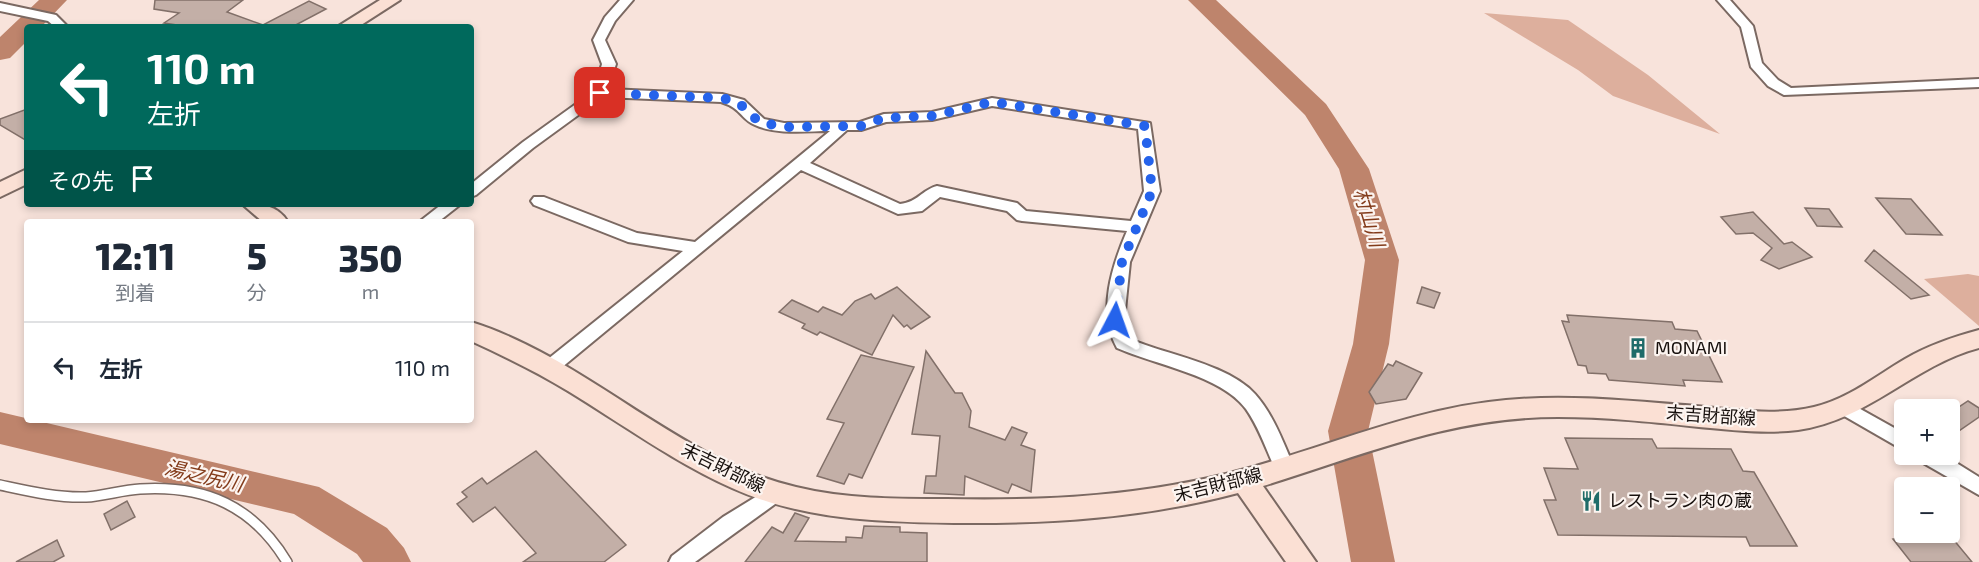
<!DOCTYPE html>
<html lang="ja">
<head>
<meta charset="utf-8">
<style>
	body { margin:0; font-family:"Exo 2","Noto Sans JP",sans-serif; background:#f2f2f3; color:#1f2937; height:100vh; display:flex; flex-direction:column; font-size:22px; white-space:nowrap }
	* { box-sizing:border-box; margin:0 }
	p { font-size:20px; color:#747a83 }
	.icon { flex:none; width:33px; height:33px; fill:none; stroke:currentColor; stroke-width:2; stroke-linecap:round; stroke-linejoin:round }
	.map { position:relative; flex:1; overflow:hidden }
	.drawer { position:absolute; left:24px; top:219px; width:450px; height:204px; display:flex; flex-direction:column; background:#fff; border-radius:6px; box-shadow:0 3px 9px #0003 }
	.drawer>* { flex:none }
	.banner { position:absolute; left:24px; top:24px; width:450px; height:183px; border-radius:6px; box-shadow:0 3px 9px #0003; background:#00695c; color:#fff; overflow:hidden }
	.controls { position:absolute; left:1894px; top:399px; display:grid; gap:12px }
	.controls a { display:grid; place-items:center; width:66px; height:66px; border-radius:6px; background:#fff; box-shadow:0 3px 9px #0003; font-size:30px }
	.pin { position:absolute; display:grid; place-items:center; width:51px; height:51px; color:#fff; margin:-26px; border-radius:12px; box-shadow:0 3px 9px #0006 }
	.me { position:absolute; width:66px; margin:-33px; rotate:4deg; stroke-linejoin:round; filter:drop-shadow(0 0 4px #0008) }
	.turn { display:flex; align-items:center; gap:21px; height:126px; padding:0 24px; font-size:27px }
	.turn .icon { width:78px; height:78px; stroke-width:2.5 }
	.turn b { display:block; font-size:42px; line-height:51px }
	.then { display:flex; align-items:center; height:57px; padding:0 24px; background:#0003; gap:12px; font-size:22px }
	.eta { display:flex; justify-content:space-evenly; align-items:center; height:102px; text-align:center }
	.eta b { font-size:36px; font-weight:800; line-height:42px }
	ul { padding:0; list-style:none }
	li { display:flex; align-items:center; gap:18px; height:90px; padding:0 24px; border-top:2px solid #e0e1e3 }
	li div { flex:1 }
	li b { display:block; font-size:22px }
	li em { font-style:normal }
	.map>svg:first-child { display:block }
</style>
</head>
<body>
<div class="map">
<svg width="1979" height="562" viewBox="0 0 1979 562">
	<rect width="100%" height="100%" fill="#f8e3db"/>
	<g fill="#ddaf9d">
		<polygon points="1484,13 1568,20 1648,75 1720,134 1613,96 1578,70"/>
		<polygon points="1968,274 1979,276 1979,326 1924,279"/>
	</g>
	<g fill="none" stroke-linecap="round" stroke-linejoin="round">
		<g fill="#be846c" fill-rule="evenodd">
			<polygon points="39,0 67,0 41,27 27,27 27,41 10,58 0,60 0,37"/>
			<polygon points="1188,0 1216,0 1326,104 1369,169 1399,260 1389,344 1368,431 1395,562 1351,562 1328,431 1353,344 1365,260 1339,169 1305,115"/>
			<polygon points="0,412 319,487 387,528 404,548 411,562 363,562 357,554 294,514 0,444"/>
		</g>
	</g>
	<g fill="#c3afa7" stroke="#827069" stroke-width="1.5">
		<polygon points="155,0 243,0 227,12 263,25 309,1 326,9 292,27 190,27 164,23 179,13 154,9"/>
		<polygon points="27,109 27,141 0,125 0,119"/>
		<polygon points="1876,198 1911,199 1942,235 1906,234"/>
		<polygon points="1805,208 1829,209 1842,227 1817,226"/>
		<polygon points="1753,212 1784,244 1792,242 1812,257 1779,269 1761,260 1772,248 1753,233 1736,234 1721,217"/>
		<polygon points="1874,250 1929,295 1911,299 1865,261"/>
		<polygon points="897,287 930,317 911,329 907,325 904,327 893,315 872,355 820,332 817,335 802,328 805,324 779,312 792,300 818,312 823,307 842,315 855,301 871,294 875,299"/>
		<polygon points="1422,287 1440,293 1434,308 1417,303"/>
		<polygon points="1567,315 1672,322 1675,329 1697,331 1722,382 1683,380 1685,386 1609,380 1606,374 1588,373 1586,366 1578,365 1562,321 1569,322"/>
		<polygon points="926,351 955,393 962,393 971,411 969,427 1005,440 1012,427 1027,433 1021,445 1035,450 1031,492 1012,484 1008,493 965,476 964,495 924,493 926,476 936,476 940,436 912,434"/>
		<polygon points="861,355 914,367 862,478 849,474 844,484 817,476 844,423 827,419"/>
		<polygon points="1396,361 1422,373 1406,399 1376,404 1369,392 1388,364 1393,366"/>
		<polygon points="1968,401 1979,408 1979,417 1950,437 1950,413"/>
		<polygon points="1565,438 1652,439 1657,448 1731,449 1743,471 1754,472 1797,546 1750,546 1746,537 1558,535 1544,500 1556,500 1544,468 1578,469"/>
		<polygon points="536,451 626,545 604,562 523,562 536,553 495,507 473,522 457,504 467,497 462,492 482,478 487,484"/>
		<polygon points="127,501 135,517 111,530 104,514"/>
		<polygon points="795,513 809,518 795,541 846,542 846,537 862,538 864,526 900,527 900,532 927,533 927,562 745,562 772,527 783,533"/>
		<polygon points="1948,533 1972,562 1911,562 1893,539"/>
		<polygon points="57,540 64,556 53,562 16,562"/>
	</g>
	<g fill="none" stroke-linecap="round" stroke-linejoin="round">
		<g stroke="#7b6962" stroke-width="12">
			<path id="lane" d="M0,485C28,491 57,498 86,497C104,496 122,490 140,489C206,485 253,506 287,562"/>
		</g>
		<g stroke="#7b6962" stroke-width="4">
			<g id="street">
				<path d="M620,0H633L615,21L605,40L616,64L608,89L722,94L744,100L764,119L784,123L860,122L884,114L932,112L992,98L1150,123L1160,191L1130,262L1124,320L1130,339C1167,355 1228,364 1255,394C1273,414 1283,442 1294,467L1291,473L1284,475L1277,473C1267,452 1260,429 1246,409C1221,375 1155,365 1117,348C1097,312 1112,266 1127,231L1022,221L1017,220L1007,211L940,197L922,211L898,214L801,170L555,373L549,375L543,373L540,368L543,363L683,251L628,242L534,205L531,201L534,197H544L637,233L695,242L830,131C807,131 777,135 755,125C741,119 741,108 721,102L603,97L533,148L476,195L471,197V184L523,142L594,91L602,64L593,40L605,17ZM992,106L1138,129L1144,191L1131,221L1026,211L1017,203L937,186C922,190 918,202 900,204L810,163L847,130H861L886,122L932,120Z"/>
				<polygon points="1717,0 1730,0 1753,26 1762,63 1778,80 1791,88 1979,79 1979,87 1784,95 1768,86 1751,67 1741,27"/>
				<polygon points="0,3 56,15 68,27 55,27 48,21 0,11"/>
				<polygon points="442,204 461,204 438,222 419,222"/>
				<polygon points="1846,401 1905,434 1905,451 1839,413 1837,408 1839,403"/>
				<polygon points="1916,454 1942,454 1979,477 1979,495 1918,460"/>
				<polygon points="775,485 782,487 785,493 782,499 695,562 669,562 672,556 723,517"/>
			</g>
		</g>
		<g stroke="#7b6962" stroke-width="4">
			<g id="secondary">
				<polygon points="380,0 400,0 358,27 337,27"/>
				<polygon points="27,169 27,184 0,197 0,182"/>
				<path d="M242,204C260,204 277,204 288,222H263Z"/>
				<path d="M471,322C587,358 678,460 796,487C845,499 896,499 946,499C1047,501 1147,496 1245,469C1332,445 1415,408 1506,400C1569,394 1632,401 1696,406C1735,410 1776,416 1814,407C1848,399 1876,376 1905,359C1929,345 1953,337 1979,330V348C1914,365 1867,421 1798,430C1765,434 1732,430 1699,427C1652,422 1605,417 1558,417C1450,417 1364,455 1263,486L1316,562H1286L1238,493C1145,518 1050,524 954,523C878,522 803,520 732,488C674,462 622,424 568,391C537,372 504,356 471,341Z"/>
			</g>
		</g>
		<use href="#lane" stroke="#fff" stroke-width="9"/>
		<use href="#street" fill="#fff" fill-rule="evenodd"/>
		<use href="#secondary" fill="#fbe0d4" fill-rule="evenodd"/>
	</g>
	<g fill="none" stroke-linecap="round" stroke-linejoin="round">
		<polyline stroke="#2563eb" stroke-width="10" stroke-dasharray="0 18" points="600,93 722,98 739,103 759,122 784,127 861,126 884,118 932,116 992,102 1145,126 1152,191 1122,262 1115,320"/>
	</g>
	<defs>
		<g id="building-bare" transform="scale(1.62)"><path d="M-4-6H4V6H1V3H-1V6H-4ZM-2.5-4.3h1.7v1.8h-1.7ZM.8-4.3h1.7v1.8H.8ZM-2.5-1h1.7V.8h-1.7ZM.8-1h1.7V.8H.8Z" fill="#1f6b69" stroke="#fcf4f0" stroke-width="2.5" paint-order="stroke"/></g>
		<g id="restaurant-bare" transform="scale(1.62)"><path d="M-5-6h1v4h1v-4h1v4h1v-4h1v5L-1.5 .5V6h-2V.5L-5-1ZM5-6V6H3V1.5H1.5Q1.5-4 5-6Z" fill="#1f6b69" stroke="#fcf4f0" stroke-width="2.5" paint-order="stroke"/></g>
	</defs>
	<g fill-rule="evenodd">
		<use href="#building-bare" x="1638" y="348"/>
		<use href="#restaurant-bare" x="1591" y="501"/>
	</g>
	<g text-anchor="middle" stroke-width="4.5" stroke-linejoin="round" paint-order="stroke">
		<g font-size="18" fill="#17100d" stroke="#fcf4f0" text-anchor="start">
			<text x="1655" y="354">MONAMI</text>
			<text x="1608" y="507">レストラン肉の蔵</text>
		</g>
		<g font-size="18" fill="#17100d" stroke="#fcf4f0">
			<text transform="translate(1711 416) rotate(4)" y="6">末吉財部線</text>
			<text transform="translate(723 468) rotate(26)" y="6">末吉財部線</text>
			<text transform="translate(1218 485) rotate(-14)" y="6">末吉財部線</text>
		</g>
		<g font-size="20" font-style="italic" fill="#833b1a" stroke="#fcf4f0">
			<text transform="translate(1369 218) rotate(73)" y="7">村山川</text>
			<text transform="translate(204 476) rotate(13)" y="7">湯之尻川</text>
		</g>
	</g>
</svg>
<div class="controls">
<a>+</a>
<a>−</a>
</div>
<div class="pin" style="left:600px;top:93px;background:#d93025"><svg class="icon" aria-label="arrive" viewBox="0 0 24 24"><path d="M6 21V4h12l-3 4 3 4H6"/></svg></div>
<svg class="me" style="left:1115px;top:320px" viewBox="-20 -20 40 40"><path d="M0-17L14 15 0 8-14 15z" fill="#2563eb" stroke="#fff" stroke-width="4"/></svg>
<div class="banner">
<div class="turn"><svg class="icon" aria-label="left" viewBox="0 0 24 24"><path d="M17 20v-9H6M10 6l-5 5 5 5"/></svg><div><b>110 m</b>左折</div></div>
<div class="then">その先<svg class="icon" aria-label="arrive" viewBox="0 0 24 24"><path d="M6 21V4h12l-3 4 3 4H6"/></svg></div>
</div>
<section class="drawer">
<div class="eta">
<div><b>12:11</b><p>到着</p></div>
<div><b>5</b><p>分</p></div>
<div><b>350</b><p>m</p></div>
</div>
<ul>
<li><svg class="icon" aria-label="left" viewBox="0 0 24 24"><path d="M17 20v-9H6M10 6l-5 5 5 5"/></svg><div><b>左折</b></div><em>110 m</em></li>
</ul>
</section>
</div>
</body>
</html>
